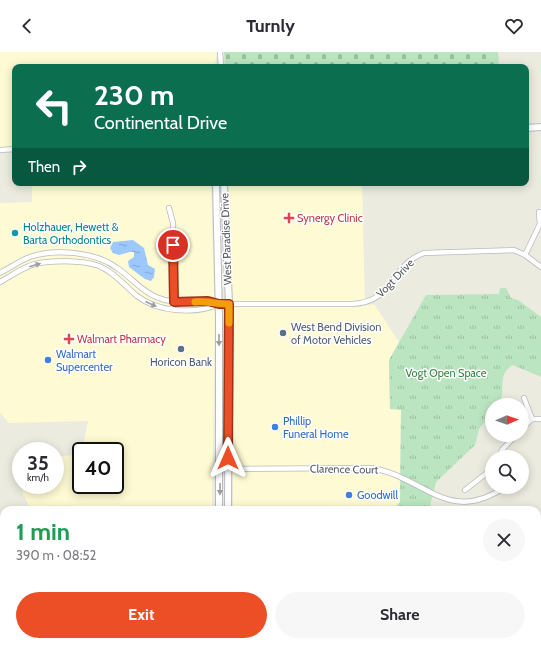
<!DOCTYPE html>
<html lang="en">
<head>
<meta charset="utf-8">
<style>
	body { margin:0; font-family:Cabin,sans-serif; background:#f7f7f7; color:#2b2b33; height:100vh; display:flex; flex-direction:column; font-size:15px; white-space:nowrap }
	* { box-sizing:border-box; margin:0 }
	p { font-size:13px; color:#7c7c81 }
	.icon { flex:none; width:22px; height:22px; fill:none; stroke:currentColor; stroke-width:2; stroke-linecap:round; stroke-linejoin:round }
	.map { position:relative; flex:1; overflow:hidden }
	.side { position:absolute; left:0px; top:454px; width:541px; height:140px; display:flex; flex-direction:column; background:#fff; border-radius:12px 12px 0 0; box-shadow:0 2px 10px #0003 }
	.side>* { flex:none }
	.top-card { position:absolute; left:12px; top:12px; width:517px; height:122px; border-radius:8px; box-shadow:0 2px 10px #0003; background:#0b6e4f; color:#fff; overflow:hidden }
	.needle { width:26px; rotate:88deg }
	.controls { position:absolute; left:485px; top:346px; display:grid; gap:8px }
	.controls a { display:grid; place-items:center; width:44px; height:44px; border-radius:50%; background:#fff; box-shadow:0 2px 10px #0003; font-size:20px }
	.speed { position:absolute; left:12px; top:390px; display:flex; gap:8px; font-size:20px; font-weight:700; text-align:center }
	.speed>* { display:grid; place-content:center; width:52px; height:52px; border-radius:50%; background:#fff; box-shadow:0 2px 10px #0003; line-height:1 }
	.speed small { font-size:10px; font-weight:400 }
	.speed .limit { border:2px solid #111; border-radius:6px; background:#fff; color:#111 }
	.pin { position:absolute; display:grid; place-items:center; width:34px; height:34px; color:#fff; margin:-17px; border:2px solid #fff; border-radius:50%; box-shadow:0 1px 4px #0007 }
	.me { position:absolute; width:44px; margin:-22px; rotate:0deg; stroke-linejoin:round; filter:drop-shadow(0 0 3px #0008) }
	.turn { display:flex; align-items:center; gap:14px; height:84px; padding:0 16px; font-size:18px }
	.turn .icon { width:52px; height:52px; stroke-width:2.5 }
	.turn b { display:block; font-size:28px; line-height:34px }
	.then { display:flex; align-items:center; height:38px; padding:0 16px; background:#0003; gap:8px; font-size:15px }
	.round { display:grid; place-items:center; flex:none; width:42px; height:42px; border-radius:21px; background:#f7f7f7 }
	.headline { display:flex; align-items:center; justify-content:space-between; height:68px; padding:0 16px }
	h1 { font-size:24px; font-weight:700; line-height:30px; color:#1e9e55 }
	.cta { display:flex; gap:8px; margin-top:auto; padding:8px 16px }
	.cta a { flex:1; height:46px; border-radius:24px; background:#ec4f26; color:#fff; font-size:16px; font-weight:700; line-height:46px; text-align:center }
	.cta a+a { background:#f7f7f7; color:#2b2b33 }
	header { display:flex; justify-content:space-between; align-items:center; height:52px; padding:0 16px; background:#fff; font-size:18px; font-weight:700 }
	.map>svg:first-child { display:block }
</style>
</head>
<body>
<header><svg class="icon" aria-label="back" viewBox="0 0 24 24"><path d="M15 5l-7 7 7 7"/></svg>Turnly<svg class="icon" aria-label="heart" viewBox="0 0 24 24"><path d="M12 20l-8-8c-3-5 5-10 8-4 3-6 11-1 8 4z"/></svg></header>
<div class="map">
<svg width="541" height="594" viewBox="0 0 541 594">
	<defs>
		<pattern id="cemetery-stones" width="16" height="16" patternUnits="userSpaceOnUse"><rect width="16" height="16" fill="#bbe5c1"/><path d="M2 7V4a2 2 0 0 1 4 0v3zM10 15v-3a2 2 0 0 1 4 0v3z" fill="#9bbda0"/></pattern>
		<pattern id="park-tufts" width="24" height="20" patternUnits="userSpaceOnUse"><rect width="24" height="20" fill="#bbe5c1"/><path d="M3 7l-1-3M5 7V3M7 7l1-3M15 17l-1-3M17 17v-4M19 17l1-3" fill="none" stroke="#9bbda0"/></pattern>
		<pattern id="water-ripples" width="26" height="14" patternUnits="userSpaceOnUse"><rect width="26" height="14" fill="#9dc8ff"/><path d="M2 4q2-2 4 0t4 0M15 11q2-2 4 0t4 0" fill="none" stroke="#83a6d2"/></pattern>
	</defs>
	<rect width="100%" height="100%" fill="#ecebe0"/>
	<g fill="#fefad3">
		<polygon points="0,0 217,0 215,15 15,15 15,95 0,96"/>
		<polygon points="32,131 211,131 215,265 212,458 31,458 22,440 26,433 55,433 55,405 81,402 81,433 115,433 115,399 82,399 88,369 9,371 0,361 0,151 32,150"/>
		<polygon points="227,131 362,131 365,254 374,252 399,290 389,308 390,357 401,357 400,450 393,458 233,458 233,275"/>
		<polygon points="4,500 4,571 0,570 0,501"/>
	</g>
	<polygon fill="url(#cemetery-stones)" points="224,0 498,0 499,15 225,15"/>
	<path fill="url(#park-tufts)" d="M500,236H506L511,246L518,248L541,265V325L513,313C495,323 508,341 498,353H492V361L479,377L475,393L436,430L429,458H393L400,450L401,358L390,357L389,308L426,243L499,242Z"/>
	<polygon fill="url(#water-ripples)" points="133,188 144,196 148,213 155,217 154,225 151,229 145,227 129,215 128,209 134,205 134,200 130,200 119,203 113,201 110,196 113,190"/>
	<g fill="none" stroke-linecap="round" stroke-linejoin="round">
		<g stroke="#b8bac0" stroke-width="6">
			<g id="street">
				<polyline points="220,0 221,15"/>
				<polyline points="0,98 15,97"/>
				<polyline points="169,156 173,171 174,250 172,257"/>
				<polyline points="525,203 540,172 539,160"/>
				<path d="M0,221C10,216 19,209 30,205C55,196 96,200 117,216C131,225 141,239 156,245C176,254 198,246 219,252H352C395,250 389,214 424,201L514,198L525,203L541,215"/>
				<path d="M0,230C11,224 23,215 35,212C51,208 83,208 99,214C114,220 125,234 137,244C158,260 195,263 219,252"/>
				<polyline points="524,346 532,367"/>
				<polyline points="522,376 532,367 541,367"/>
				<polyline points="499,405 502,398 516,383"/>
				<path d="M220,417L371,416C424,424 448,474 505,435"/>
				<polyline points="465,438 492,417"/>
			</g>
		</g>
		<g stroke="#b9bbc2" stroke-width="8">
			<g id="secondary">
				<polyline points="526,76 541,75"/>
				<polyline points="216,131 219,266 219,458"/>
				<polyline points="224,131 229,252 228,458"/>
				<polyline points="220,590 220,594"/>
				<polyline points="229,590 229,594"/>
			</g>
		</g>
		<g stroke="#ecc000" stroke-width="10">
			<g id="highway">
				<polyline points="537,502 541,500"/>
				<polyline points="537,511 541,509"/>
				<polyline points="537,535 541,532"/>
				<polyline points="32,594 49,590"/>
				<polyline points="321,594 340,590"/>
				<polyline points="384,594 395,590"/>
				<polyline points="443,594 449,590"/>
			</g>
		</g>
		<use href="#street" stroke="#fff" stroke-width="4.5"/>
		<use href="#secondary" stroke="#fff" stroke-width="6"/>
		<use href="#highway" stroke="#ffef85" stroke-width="8"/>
	</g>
	<defs><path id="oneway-solid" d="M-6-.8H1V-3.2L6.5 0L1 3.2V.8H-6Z"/></defs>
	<g fill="#9b9da1">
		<use href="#oneway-solid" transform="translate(35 213) rotate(-16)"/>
		<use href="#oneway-solid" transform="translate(151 252) rotate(25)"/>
		<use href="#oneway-solid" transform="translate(219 288) rotate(90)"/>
		<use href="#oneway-solid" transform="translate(220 437) rotate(91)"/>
	</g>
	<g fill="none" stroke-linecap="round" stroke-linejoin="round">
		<g stroke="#993319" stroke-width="10">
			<polyline id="route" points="173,193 174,250 208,249 219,252 229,252 228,406"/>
		</g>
		<use href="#route" stroke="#ec4f26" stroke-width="7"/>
		<path stroke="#f59e0b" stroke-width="7" d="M195,250C207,249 217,252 229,252V271"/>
	</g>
	<g fill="#e0444e" stroke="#fff" stroke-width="1.5">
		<path d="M287 160h4v4h4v4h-4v4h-4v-4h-4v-4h4z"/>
		<path d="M67 281h4v4h4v4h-4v4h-4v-4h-4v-4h4z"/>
	</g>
	<circle fill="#0f9aa8" stroke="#fff" stroke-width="1.5" cx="15" cy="181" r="4"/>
	<g fill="#5c6f8a" stroke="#fff" stroke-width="1.5">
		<circle cx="283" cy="281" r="4"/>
		<circle cx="181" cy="297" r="4"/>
	</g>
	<g fill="#3f7fe0" stroke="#fff" stroke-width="1.5">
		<circle cx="48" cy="308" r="4"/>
		<circle cx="275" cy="375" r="4"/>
		<circle cx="349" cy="443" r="4"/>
	</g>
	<g text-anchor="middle" stroke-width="3" stroke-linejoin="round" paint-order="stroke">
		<g font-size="11" fill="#be3a42" stroke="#fff" text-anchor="start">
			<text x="297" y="170">Synergy Clinic</text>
			<text x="77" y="291">Walmart Pharmacy</text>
		</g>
		<g font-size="11" fill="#0d838f" stroke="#fff" text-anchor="start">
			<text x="23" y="179">Holzhauer, Hewett &amp;<tspan x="23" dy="13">Barta Orthodontics</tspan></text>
		</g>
		<g font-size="11" fill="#595c62" stroke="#fff">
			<text transform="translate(226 187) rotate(-92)" y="4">West Paradise Drive</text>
			<text transform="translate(395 226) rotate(-46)" y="4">Vogt Drive</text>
			<text transform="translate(344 417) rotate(1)" y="4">Clarence Court</text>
		</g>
		<g font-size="11" fill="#4e5e75" stroke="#fff" text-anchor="start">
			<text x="291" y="279">West Bend Division<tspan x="291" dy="13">of Motor Vehicles</tspan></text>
			<text x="181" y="314" text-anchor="middle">Horicon Bank</text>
		</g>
		<g font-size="11" fill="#366cbe" stroke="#fff" text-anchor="start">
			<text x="56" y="306">Walmart<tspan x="56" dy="13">Supercenter</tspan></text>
			<text x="283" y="373">Phillip<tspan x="283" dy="13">Funeral Home</tspan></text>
			<text x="357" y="447">Goodwill</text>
		</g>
		<g font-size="11" fill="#338641" stroke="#fff">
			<text x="446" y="325">Vogt Open Space</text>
		</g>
	</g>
</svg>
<div class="controls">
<a><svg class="needle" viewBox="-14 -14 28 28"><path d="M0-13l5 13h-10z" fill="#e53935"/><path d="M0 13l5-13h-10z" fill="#7c7c81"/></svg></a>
<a><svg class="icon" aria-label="search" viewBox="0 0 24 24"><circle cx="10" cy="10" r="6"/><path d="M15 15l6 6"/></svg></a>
</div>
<div class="speed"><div>35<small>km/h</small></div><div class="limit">40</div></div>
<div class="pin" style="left:173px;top:193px;background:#d93025"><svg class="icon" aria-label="arrive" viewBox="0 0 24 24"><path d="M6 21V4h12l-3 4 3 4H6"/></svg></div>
<svg class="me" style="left:228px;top:406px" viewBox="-20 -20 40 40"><path d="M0-17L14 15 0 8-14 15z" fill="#ec4f26" stroke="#fff" stroke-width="4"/></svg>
<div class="top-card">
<div class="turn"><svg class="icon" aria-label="left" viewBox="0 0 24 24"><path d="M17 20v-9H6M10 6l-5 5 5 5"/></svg><div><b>230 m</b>Continental Drive</div></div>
<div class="then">Then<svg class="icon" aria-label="right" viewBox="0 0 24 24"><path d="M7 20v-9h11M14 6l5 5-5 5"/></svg></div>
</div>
<section class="side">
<div class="headline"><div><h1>1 min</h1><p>390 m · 08:52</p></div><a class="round"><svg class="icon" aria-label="close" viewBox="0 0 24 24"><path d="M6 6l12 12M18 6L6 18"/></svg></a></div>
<div class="cta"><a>Exit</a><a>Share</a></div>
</section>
</div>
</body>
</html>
